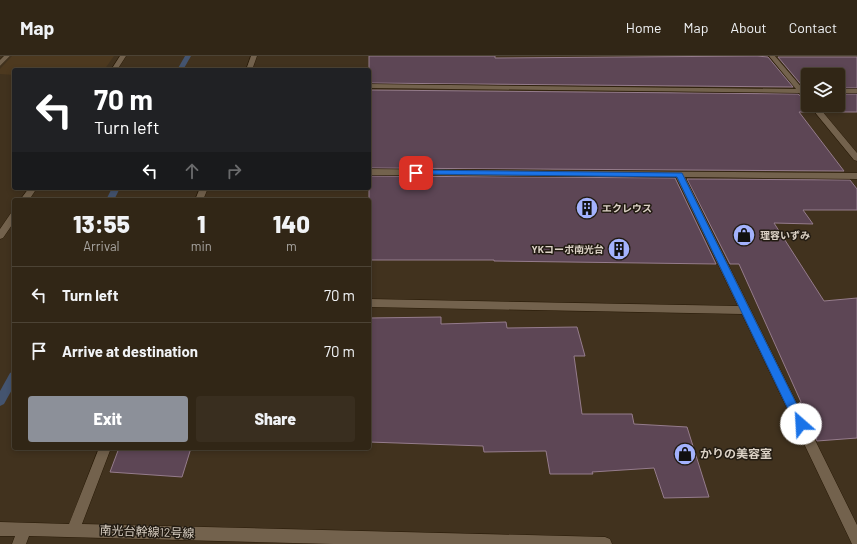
<!DOCTYPE html>
<html lang="en">
<head>
<meta charset="utf-8">
<style>
	body { margin:0; font-family:Barlow,"Noto Sans JP",sans-serif; background:#392e1f; color:#f1f3f6; height:100vh; display:flex; flex-direction:column; font-size:15px; white-space:nowrap }
	* { box-sizing:border-box; margin:0 }
	p { font-size:13px; color:#a8a5a1 }
	.icon { flex:none; width:22px; height:22px; fill:none; stroke:currentColor; stroke-width:2; stroke-linecap:round; stroke-linejoin:round }
	.map { position:relative; flex:1; overflow:hidden }
	.sheet { position:absolute; left:12px; top:142px; width:359px; height:252px; display:flex; flex-direction:column; background:#312616; border-radius:4px; box-shadow:0 2px 6px #0003,0 0 0 1px #4c4335 }
	.sheet>* { flex:none }
	.hud { position:absolute; left:12px; top:12px; width:359px; height:122px; border-radius:4px; box-shadow:0 2px 6px #0003,0 0 0 1px #4c4335; background:#202124; color:#fff; overflow:hidden }
	.controls { position:absolute; left:801px; top:12px; display:grid; gap:8px }
	.controls a { display:grid; place-items:center; width:44px; height:44px; border-radius:4px; background:#312616; box-shadow:0 2px 6px #0003,0 0 0 1px #4c4335; font-size:20px }
	.pin { position:absolute; display:grid; place-items:center; width:34px; height:34px; color:#fff; margin:-17px; border-radius:8px; box-shadow:0 2px 6px #0006 }
	.me { position:absolute; width:44px; margin:-22px; rotate:334deg; stroke-linejoin:round; filter:drop-shadow(0 0 3px #0008) }
	.turn { display:flex; align-items:center; gap:14px; height:84px; padding:0 16px; font-size:18px }
	.turn .icon { width:52px; height:52px; stroke-width:2.5 }
	.turn b { display:block; font-size:28px; line-height:34px }
	.lanes { display:flex; align-items:center; height:38px; padding:0 16px; background:#0003; justify-content:center; gap:20px; direction:ltr }
	.lanes .off { opacity:.35 }
	.eta { display:flex; justify-content:space-evenly; align-items:center; height:68px; text-align:center }
	.eta b { font-size:24px; font-weight:800; line-height:28px }
	.cta { display:flex; gap:8px; margin-top:auto; padding:8px 16px }
	.cta a { flex:1; height:46px; border-radius:4px; background:#8c9099; color:#fff; font-size:16px; font-weight:800; line-height:46px; text-align:center }
	.cta a+a { background:#392e1f; color:#f1f3f6 }
	ul { padding:0; list-style:none }
	li { display:flex; align-items:center; gap:12px; height:56px; padding:0 16px; border-top:1px solid #4c4335 }
	li div { flex:1 }
	li b { display:block; font-size:15px }
	li em { font-style:normal }
	header { display:flex; align-items:center; gap:24px; box-sizing:border-box; height:56px; padding:0 20px; background:#312616; border-bottom:1px solid #4c4335 }
	header strong { font-size:19px }
	nav { display:flex; gap:22px; margin-inline-start:auto; font-size:14px }
	.map>svg:first-child { display:block }
</style>
</head>
<body>
<header>
<strong>Map</strong>
<nav><a>Home</a><a>Map</a><a>About</a><a>Contact</a></nav>
</header>
<div class="map">
<svg width="857" height="488" viewBox="0 0 857 488">
	<rect width="100%" height="100%" fill="#41321e"/>
	<polygon fill="#4d391f" points="12,0 114,0 104,14 14,14 14,19 0,18 0,13"/>
	<g fill="none" stroke-linecap="round" stroke-linejoin="round">
		<g fill="#44546f" fill-rule="evenodd">
			<polygon points="185,0 191,0 183,14 177,14"/>
			<polygon points="112,132 120,132 114,144 106,144"/>
			<polygon points="14,315 14,330 4,348 0,350 0,335 10,317"/>
		</g>
	</g>
	<g fill="#5d4655" stroke="#957c8c">
		<polygon points="369,0 495,0 495,2 757,0 768,1 793,31 369,27"/>
		<polygon points="778,1 857,1 857,32 838,32 838,19 808,19 808,32 804,32"/>
		<polygon points="369,34 798,38 808,46 808,50 813,56 799,56 844,115 369,112"/>
		<polygon points="838,38 857,38 857,56 825,56 819,49 838,49"/>
		<polygon points="369,120 675,122 716,208 494,205 494,204 369,204"/>
		<polygon points="687,123 850,124 857,133 857,154 803,154 813,168 774,167 824,245 857,242 857,382 817,385 799,347 801,346 739,208 730,208"/>
		<polygon points="441,261 441,268 506,266 507,272 577,271 585,300 574,300 582,358 632,358 634,368 687,371 709,441 664,442 654,412 592,416 593,418 550,418 546,395 484,396 483,390 369,386 369,262"/>
		<polygon points="119,392 191,392 182,421 110,416"/>
	</g>
	<g fill="none" stroke-linecap="round" stroke-linejoin="round">
		<g stroke="#271906" stroke-width="1">
			<g id="minor">
				<polygon points="4,0 10,0 0,10 0,4"/>
				<polygon points="120,0 126,0 117,14 111,14"/>
				<polygon points="251,0 257,0 252,14 246,14"/>
				<polygon points="769,0 775,0 803,33 808,33 807,37 808,45 799,37 369,32 369,28 796,33"/>
				<rect x="838" y="33" width="19" height="4"/>
				<polygon points="809,49 817,49 857,97 857,105 854,104"/>
				<polygon points="369,113 857,117 857,123 685,121 857,469 857,488 852,488 742,258 369,251 369,243 738,250 676,121 369,119"/>
				<polygon points="29,132 37,132 29,144 20,144"/>
				<polygon points="200,132 208,132 203,144 195,144"/>
				<polygon points="14,156 14,166 3,182 0,183 0,173 11,157"/>
				<polygon points="99,392 111,392 82,468 605,481 610,483 612,488 333,488 29,480 26,488 12,488 15,480 0,480 0,466 69,468"/>
			</g>
		</g>
		<use href="#minor" fill="#73624d" fill-rule="evenodd"/>
	</g>
	<polygon fill="#1a73e8" stroke="#114b97" points="416,114 682,117 805,365 807,368 805,372 801,373 797,372 677,121 413,118 412,117"/>
	<defs>
		<g id="building-disc" transform="scale(1.15)"><circle r="9.5" fill="#a3b2fd" stroke="#221b12"/><path d="M-4-6H4V6H1V3H-1V6H-4ZM-2.5-4.3h1.7v1.8h-1.7ZM.8-4.3h1.7v1.8H.8ZM-2.5-1h1.7V.8h-1.7ZM.8-1h1.7V.8H.8Z" fill="#111"/></g>
		<g id="shop-disc" transform="scale(1.15)"><circle r="9.5" fill="#a3b2fd" stroke="#221b12"/><path d="M-5-2.5h2.3a2.7 3.5 0 0 1 5.4 0H5L5.5 6h-11ZM-1.5-2.5h3a1.5 2.3 0 0 0-3 0Z" fill="#111"/></g>
	</defs>
	<g fill-rule="evenodd">
		<use href="#building-disc" x="587" y="152"/>
		<use href="#shop-disc" x="744" y="179"/>
		<use href="#building-disc" x="619" y="193"/>
		<use href="#shop-disc" x="685" y="398"/>
	</g>
	<g text-anchor="middle" stroke-width="3" stroke-linejoin="round" paint-order="stroke">
		<g font-size="10" font-weight="bold" fill="#dbd1c5" stroke="#221b12" text-anchor="start">
			<text x="602" y="156">エクレウス</text>
			<text x="760" y="183">理容いずみ</text>
			<text x="604" y="197" text-anchor="end">YKコーポ南光台</text>
		</g>
		<g font-size="12" font-weight="bold" fill="#dbd1c5" stroke="#221b12" text-anchor="start">
			<text x="700" y="402">かりの美容室</text>
		</g>
		<g font-size="12" fill="#dbd1c5" stroke="#221b12">
			<text transform="translate(147 476) rotate(2)" y="4">南光台幹線12号線</text>
		</g>
	</g>
</svg>
<div class="controls">
<a><svg class="icon" aria-label="layers" viewBox="0 0 24 24"><path d="M12 4l9 5-9 5-9-5zM3 14l9 5 9-5"/></svg></a>
</div>
<div class="pin" style="left:416px;top:117px;background:#d93025"><svg class="icon" aria-label="arrive" viewBox="0 0 24 24"><path d="M6 21V4h12l-3 4 3 4H6"/></svg></div>
<svg class="me" style="left:801px;top:368px" viewBox="-20 -20 40 40"><circle r="19" fill="#fff"/><path d="M0-13L10 11 0 6-10 11z" fill="#1a73e8"/></svg>
<div class="hud">
<div class="turn"><svg class="icon" aria-label="left" viewBox="0 0 24 24"><path d="M17 20v-9H6M10 6l-5 5 5 5"/></svg><div><b>70 m</b>Turn left</div></div>
<div class="lanes"><svg class="icon" aria-label="left" viewBox="0 0 24 24"><path d="M17 20v-9H6M10 6l-5 5 5 5"/></svg><svg class="icon off" aria-label="ahead" viewBox="0 0 24 24"><path d="M12 20V5M6 11l6-6 6 6"/></svg><svg class="icon off" aria-label="right" viewBox="0 0 24 24"><path d="M7 20v-9h11M14 6l5 5-5 5"/></svg></div>
</div>
<section class="sheet">
<div class="eta">
<div><b>13:55</b><p>Arrival</p></div>
<div><b>1</b><p>min</p></div>
<div><b>140</b><p>m</p></div>
</div>
<ul>
<li><svg class="icon" aria-label="left" viewBox="0 0 24 24"><path d="M17 20v-9H6M10 6l-5 5 5 5"/></svg><div><b>Turn left</b></div><em>70 m</em></li>
<li><svg class="icon" aria-label="arrive" viewBox="0 0 24 24"><path d="M6 21V4h12l-3 4 3 4H6"/></svg><div><b>Arrive at destination</b></div><em>70 m</em></li>
</ul>
<div class="cta"><a>Exit</a><a>Share</a></div>
</section>
</div>
</body>
</html>
